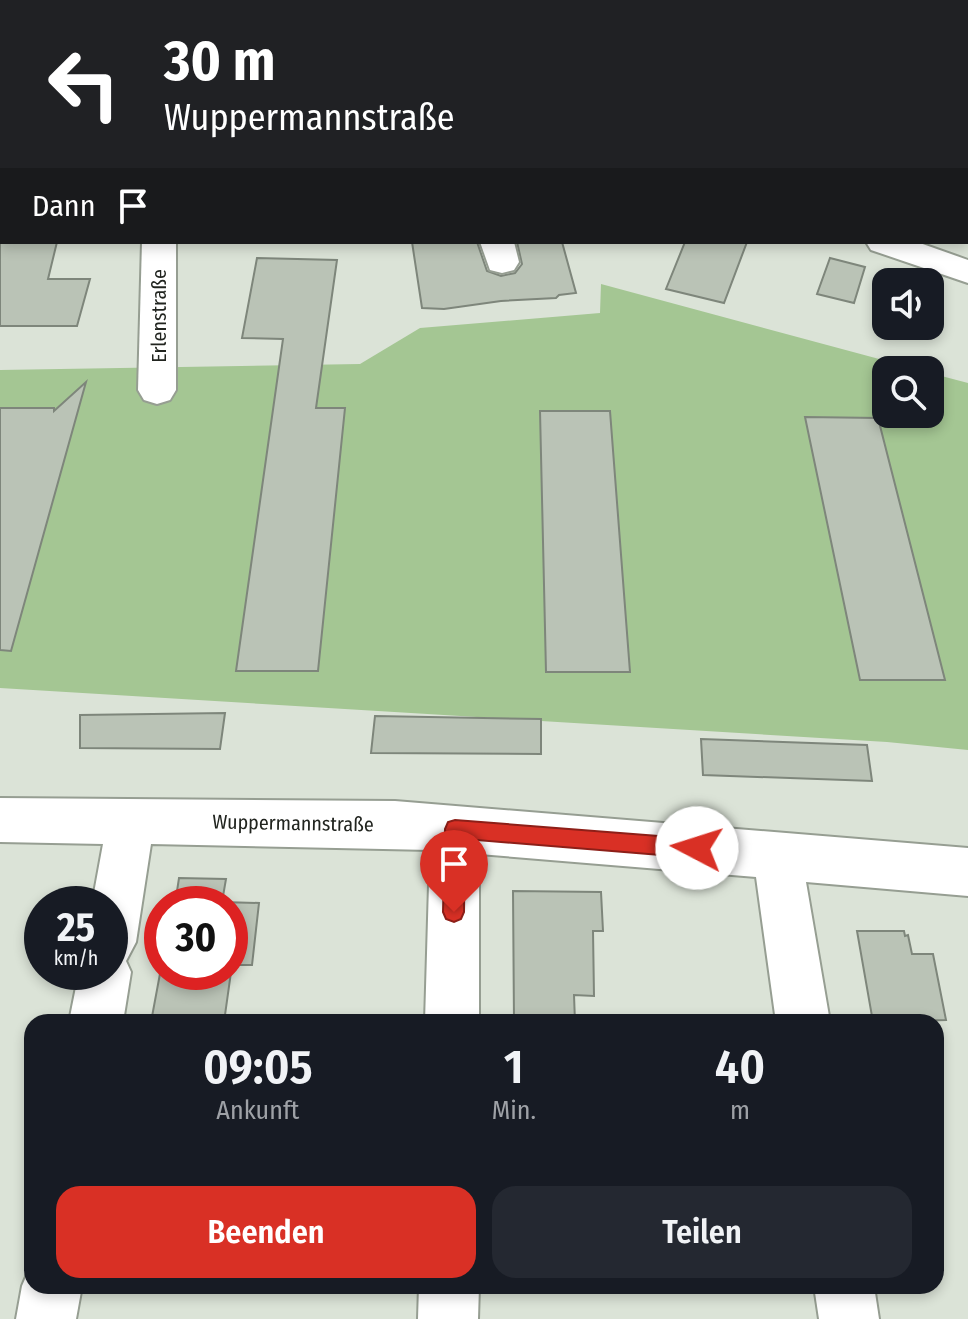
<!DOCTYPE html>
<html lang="de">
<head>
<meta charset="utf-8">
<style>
	body { margin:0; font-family:"Fira Sans Condensed",sans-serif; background:#242831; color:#f1f3f6; height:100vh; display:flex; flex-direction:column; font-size:30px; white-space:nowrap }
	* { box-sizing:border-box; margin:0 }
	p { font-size:26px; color:#9ea1a6 }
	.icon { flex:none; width:44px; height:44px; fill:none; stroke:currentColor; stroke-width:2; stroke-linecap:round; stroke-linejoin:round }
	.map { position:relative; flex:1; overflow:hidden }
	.sheet { position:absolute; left:24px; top:1014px; width:920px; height:280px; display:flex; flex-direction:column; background:#171b24; border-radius:24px; box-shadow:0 4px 12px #0003 }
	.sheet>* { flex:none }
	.banner { position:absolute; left:0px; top:0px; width:968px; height:244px; box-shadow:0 4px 12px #0003; background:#202124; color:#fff; overflow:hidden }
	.fabs { position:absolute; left:872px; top:268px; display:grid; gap:16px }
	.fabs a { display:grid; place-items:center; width:72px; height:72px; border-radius:16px; background:#171b24; box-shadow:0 4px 12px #0003; font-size:40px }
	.speed { position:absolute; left:24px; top:886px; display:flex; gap:16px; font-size:40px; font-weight:700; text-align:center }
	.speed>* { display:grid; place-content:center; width:104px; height:104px; border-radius:50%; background:#171b24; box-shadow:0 4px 12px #0003; line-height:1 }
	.speed small { font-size:20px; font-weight:400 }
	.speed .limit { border:12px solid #d22; background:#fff; color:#111 }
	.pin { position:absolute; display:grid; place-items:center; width:68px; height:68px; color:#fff; margin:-82px -34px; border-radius:50% 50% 50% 0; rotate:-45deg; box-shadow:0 0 8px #0007 }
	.pin .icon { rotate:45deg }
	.me { position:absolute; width:88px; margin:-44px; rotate:275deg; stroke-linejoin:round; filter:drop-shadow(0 0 6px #0008) }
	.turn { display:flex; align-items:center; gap:28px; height:168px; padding:0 32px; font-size:36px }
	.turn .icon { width:104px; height:104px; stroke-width:2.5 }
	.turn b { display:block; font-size:56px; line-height:68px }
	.then { display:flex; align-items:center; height:76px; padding:0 32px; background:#0003; gap:16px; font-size:30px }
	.eta { display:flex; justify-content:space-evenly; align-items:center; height:136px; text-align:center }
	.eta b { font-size:48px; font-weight:600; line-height:56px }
	.primary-button { display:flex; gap:16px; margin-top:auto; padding:16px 32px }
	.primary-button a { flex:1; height:92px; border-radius:24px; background:#d93025; color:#fff; font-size:32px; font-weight:600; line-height:92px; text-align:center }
	.primary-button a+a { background:#242831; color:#f1f3f6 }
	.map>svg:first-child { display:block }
</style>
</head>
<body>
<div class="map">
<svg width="968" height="1319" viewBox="0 0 968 1319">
	<rect width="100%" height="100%" fill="#dbe3d7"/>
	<polygon fill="#a4c693" points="601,284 920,370 886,370 886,414 930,414 930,373 968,383 968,750 887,742 0,688 0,370 360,364 420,328 600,313"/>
	<g fill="#bac3b6" stroke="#7e867b" stroke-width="2">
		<polygon points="0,242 57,242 48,279 90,279 77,326 0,326"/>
		<polygon points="412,242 477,242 487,271 501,276 515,273 522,264 517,242 562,242 576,293 559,295 556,298 501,301 444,309 422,308"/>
		<polygon points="685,242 747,242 724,303 666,289"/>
		<polygon points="257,258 337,260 316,408 345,408 318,671 236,671 283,339 242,338"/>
		<polygon points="830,258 865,267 854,303 817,294"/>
		<polygon points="86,382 11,651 0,650 0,408 54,408 54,411"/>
		<polygon points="540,411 610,411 630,672 546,672"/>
		<polygon points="805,417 878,418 945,680 860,680"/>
		<polygon points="225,713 220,749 80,748 80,715"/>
		<polygon points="375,716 541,719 541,754 371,753"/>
		<polygon points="701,739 867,745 872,781 703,775"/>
		<polygon points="179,878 226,879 222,902 259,903 252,965 232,965 224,1022 151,1022 162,963 162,972 230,972 230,904 175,904"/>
		<polygon points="513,891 601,892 603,931 593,931 594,996 574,995 575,1022 514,1022"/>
		<polygon points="857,931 904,931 905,936 908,935 912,954 933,954 946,1020 873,1022"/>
	</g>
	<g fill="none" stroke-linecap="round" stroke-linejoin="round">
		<g stroke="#969e92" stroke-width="4">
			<g id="minor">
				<polygon points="538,0 567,0 569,2 540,2"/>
				<polygon points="787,0 815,0 816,2 788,2"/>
				<polygon points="965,2 968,2 968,18 966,18"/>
				<polygon points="2,40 2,58 0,59 0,41"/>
				<polygon points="142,242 176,242 176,390 170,400 157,404 144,400 138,390"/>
				<polygon points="480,242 514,242 519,262 514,270 502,273 490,270"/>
				<polygon points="866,242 917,242 968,260 968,283 871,250"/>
				<polygon points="0,798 395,801 968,848 968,896 806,882 830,1022 776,1022 756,877 479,854 479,1022 425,1022 430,850 151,844 136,942 126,961 131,972 123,1022 69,1022 79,972 110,972 110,904 92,904 103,844 0,842"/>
				<polygon points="31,1265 32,1286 82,1286 76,1319 16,1319 22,1286"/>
				<polygon points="419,1286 479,1286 478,1319 418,1319"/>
				<polygon points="814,1286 874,1286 879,1319 819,1319"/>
			</g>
		</g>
		<use href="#minor" fill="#fff" fill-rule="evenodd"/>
	</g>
	<polygon fill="#d93025" stroke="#8d1f18" stroke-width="2" points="455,820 697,839 705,842 707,848 705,855 697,858 465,839 464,912 461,919 454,922 446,919 443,912 445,829 448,822"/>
	<g text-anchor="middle" stroke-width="6" stroke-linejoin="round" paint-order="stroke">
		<g font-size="20" fill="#21241f" stroke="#fff">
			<text transform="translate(159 316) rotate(-90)" y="7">Erlenstraße</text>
			<text transform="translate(293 823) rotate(1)" y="7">Wuppermannstraße</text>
		</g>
	</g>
</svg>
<div class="fabs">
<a><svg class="icon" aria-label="sound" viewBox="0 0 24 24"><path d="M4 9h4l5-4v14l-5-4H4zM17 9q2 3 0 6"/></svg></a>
<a><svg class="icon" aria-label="search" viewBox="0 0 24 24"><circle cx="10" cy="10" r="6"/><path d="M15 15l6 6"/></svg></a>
</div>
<div class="speed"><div>25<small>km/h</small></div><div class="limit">30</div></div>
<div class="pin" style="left:454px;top:912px;background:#d93025"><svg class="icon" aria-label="arrive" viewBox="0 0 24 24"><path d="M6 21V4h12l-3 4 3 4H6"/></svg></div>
<svg class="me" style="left:697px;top:848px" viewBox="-20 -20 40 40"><circle r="19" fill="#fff"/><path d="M0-13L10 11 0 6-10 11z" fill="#d93025"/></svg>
<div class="banner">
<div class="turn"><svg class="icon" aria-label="left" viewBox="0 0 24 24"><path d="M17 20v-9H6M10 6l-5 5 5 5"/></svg><div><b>30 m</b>Wuppermannstraße</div></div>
<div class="then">Dann<svg class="icon" aria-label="arrive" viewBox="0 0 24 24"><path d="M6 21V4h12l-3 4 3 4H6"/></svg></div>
</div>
<section class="sheet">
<div class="eta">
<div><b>09:05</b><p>Ankunft</p></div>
<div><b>1</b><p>Min.</p></div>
<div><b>40</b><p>m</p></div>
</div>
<div class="primary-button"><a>Beenden</a><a>Teilen</a></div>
</section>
</div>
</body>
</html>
